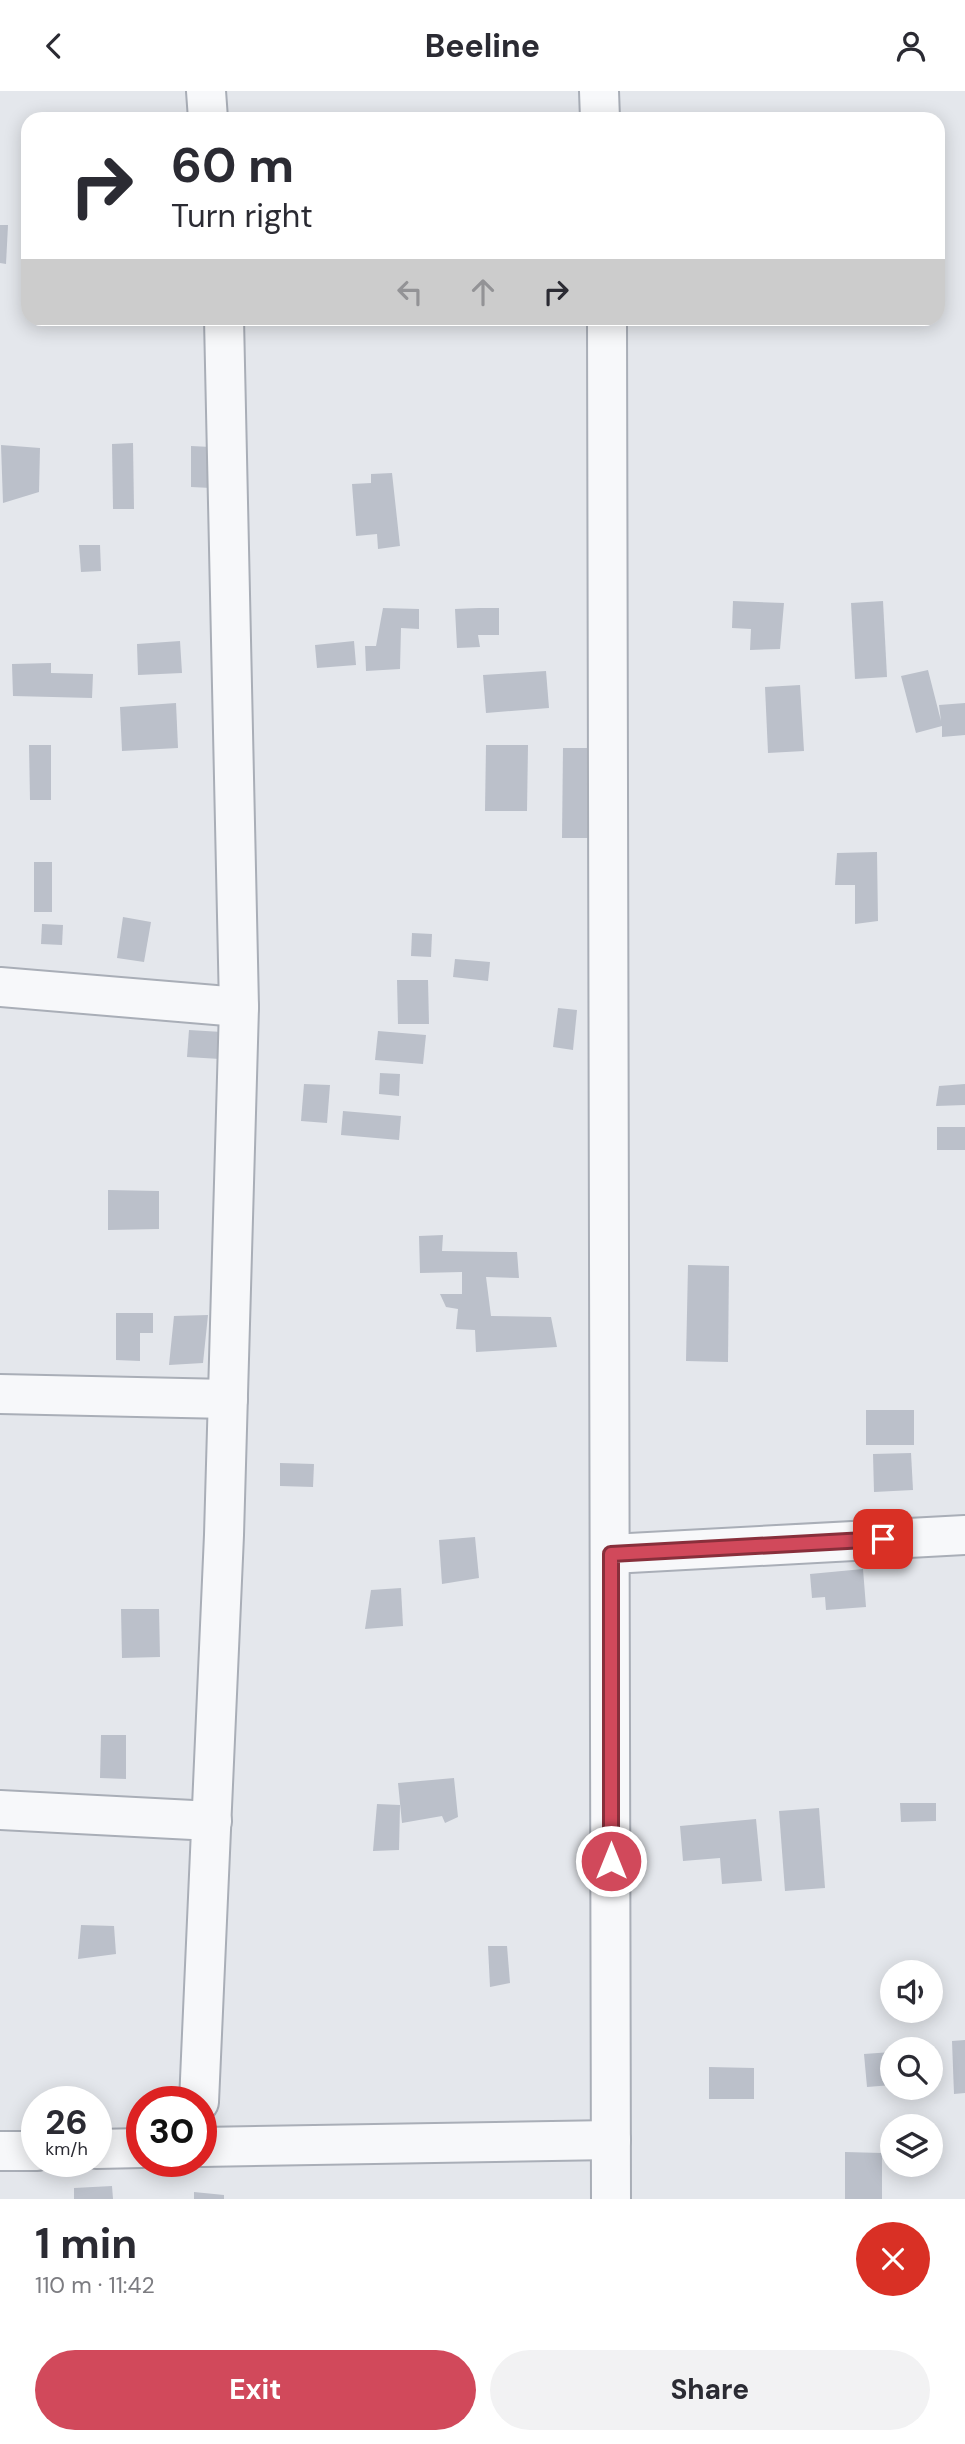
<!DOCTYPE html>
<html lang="en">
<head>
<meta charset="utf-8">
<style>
	body { margin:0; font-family:"DM Sans",sans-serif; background:#f2f2f3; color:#2b2b33; height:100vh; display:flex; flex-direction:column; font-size:26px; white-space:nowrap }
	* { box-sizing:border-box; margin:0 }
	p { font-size:23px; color:#7c7c81 }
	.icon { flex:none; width:38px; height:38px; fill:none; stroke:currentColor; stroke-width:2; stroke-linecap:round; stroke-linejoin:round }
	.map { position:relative; height:2108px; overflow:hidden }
	.details { display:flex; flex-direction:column; background:#fff; flex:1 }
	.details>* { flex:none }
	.top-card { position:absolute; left:21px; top:21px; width:924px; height:214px; border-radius:21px; box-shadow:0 4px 18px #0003; background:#fff; color:#2b2b33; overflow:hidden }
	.buttons { position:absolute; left:880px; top:1869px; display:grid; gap:14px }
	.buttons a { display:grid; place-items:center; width:63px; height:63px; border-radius:50%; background:#fff; box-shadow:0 4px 18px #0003; font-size:35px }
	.speed { position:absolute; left:21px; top:1995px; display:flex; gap:14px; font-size:35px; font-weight:700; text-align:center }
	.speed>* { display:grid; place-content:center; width:91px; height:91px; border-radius:50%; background:#fff; box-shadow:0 4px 18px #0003; line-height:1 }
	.speed small { font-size:18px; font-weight:400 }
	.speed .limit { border:10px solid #d22; background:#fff; color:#111 }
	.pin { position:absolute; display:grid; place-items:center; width:60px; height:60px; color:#fff; margin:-30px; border-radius:14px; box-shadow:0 4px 10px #0006 }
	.me { position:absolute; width:77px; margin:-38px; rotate:0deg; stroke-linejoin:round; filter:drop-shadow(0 0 5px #0008) }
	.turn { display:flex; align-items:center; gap:24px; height:147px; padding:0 35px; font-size:32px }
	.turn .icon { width:91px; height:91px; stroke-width:2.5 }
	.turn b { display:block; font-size:49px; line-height:60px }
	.lanes { display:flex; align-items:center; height:66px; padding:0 35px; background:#0003; justify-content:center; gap:35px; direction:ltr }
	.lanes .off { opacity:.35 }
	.round { display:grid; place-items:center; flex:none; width:74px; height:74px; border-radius:37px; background:#f2f2f3 }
	.headline { display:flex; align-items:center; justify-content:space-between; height:119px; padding:0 35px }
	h1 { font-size:42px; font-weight:700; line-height:52px }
	.primary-button { display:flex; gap:14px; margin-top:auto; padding:14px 35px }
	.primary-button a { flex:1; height:80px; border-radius:42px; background:#d1495b; color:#fff; font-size:28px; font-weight:700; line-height:80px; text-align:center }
	.primary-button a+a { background:#f2f2f3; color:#2b2b33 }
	header { display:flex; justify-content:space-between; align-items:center; height:91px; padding:0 35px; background:#fff; font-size:32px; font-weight:700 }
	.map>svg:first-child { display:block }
</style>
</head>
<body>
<header><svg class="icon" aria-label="back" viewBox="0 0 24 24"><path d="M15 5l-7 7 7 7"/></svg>Beeline<svg class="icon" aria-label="person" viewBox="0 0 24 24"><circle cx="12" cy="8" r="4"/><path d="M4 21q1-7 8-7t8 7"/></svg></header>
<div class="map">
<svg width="965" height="2108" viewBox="0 0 965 2108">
	<rect width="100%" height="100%" fill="#e4e7ec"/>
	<g fill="#bbc0ca">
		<polygon points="0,134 8,134 6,173 0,172"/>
		<polygon points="133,352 134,418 113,418 112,353"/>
		<polygon points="1,354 40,357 39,401 3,412"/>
		<polygon points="191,355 211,356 211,397 191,396"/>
		<polygon points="392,382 400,455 378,458 377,443 356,445 352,393 371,392 371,383"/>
		<polygon points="79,454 100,454 101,480 81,481"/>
		<polygon points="733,510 784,512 780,558 750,559 751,538 732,537"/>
		<polygon points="883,510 887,586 855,588 851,512"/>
		<polygon points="383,517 419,518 419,538 401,537 400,578 366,580 365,555 376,555"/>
		<polygon points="479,517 499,517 499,544 478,544 480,556 457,557 455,518"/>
		<polygon points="180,550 182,582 138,584 137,553"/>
		<polygon points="354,550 356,574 317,577 315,554"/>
		<polygon points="51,572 51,582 93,583 92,607 13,605 12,573"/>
		<polygon points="928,579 941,630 939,614 965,612 965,644 942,646 942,635 916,642 901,585"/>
		<polygon points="546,580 549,617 486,622 483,584"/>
		<polygon points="800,594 804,660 768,662 765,596"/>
		<polygon points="176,612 178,657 122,660 120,616"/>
		<polygon points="29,654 51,654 51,709 30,709"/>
		<polygon points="486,654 528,654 527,720 485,720"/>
		<polygon points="563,657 598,657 597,747 562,747"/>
		<polygon points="877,761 878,830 855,833 855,794 835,794 837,762"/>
		<rect x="34" y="771" width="18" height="50"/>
		<polygon points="123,826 151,831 144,871 117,867"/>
		<polygon points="42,833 63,834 62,854 41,853"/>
		<polygon points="412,842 432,843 431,866 411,865"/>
		<polygon points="455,868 490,871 488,890 453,886"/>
		<polygon points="397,889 428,889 429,933 398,933"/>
		<polygon points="558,917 577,919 573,959 553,956"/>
		<polygon points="189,939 222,941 220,968 187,966"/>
		<polygon points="378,940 426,944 423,973 375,969"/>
		<polygon points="380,982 400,983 399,1005 379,1003"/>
		<polygon points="304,993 330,994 327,1032 301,1030"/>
		<polygon points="965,993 965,1014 936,1015 939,995"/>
		<polygon points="343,1020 401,1025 399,1049 341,1044"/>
		<rect x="937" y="1036" width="28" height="23"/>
		<polygon points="108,1099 159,1100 159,1138 108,1139"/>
		<polygon points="443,1144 442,1160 517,1161 519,1187 486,1186 491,1225 551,1226 557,1256 476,1261 475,1239 456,1238 458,1218 446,1216 440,1203 462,1203 462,1181 420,1182 419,1145"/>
		<polygon points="688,1174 729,1175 728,1271 686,1270"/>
		<polygon points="116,1222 153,1222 153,1242 140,1242 140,1270 116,1269"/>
		<polygon points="208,1224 203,1272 169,1274 174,1225"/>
		<rect x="866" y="1319" width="48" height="35"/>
		<polygon points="911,1362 913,1399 874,1401 873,1363"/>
		<polygon points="280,1372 314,1373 313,1396 280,1395"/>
		<polygon points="475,1446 479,1487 442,1493 439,1449"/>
		<polygon points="863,1478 866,1516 826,1519 825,1506 812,1507 810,1483"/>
		<polygon points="401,1497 403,1535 365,1538 371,1499"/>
		<polygon points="121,1518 159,1518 160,1566 122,1567"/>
		<polygon points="101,1644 126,1644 126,1688 100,1687"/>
		<polygon points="454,1687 458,1726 445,1732 442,1725 402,1732 398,1692"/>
		<polygon points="900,1712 936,1712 936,1730 901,1731"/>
		<polygon points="377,1713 400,1714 399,1759 373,1760"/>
		<polygon points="819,1717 825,1797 785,1800 779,1720"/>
		<polygon points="756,1728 762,1790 722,1793 720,1767 683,1770 680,1735"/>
		<polygon points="81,1834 114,1835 116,1863 78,1868"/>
		<polygon points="488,1855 507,1855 510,1892 490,1896"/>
		<polygon points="965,1949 965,2002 954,2003 952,1950"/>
		<polygon points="892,1961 892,1994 867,1996 864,1963"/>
		<polygon points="709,1976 754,1977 754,2008 709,2008"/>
		<polygon points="845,2061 882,2062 882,2108 845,2108"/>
		<polygon points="112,2095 113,2108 74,2108 74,2097"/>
		<polygon points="194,2101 224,2104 224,2108 194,2108"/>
	</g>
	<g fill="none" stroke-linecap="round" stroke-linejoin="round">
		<g stroke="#a9aeb7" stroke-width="42">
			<g id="minor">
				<polyline points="206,0 208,28"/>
				<polyline points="599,0 600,28"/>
				<polyline points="607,228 611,2108"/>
				<polyline points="0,896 239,916"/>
				<polyline points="0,1303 228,1308"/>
				<polyline points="611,1463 965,1444"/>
				<polyline points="0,1719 212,1730"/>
				<polyline points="199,2011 224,1444 239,916 224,228"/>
				<polyline points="201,2056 611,2049"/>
				<polyline points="96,2058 142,2057"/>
				<polyline points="0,2060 37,2060"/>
			</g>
		</g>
		<use href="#minor" stroke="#f7f8fa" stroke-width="38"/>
	</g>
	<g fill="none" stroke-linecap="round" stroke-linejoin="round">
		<g stroke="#882f3b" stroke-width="18">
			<polyline id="route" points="611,1770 611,1463 883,1448"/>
		</g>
		<use href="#route" stroke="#d1495b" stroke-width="12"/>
	</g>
</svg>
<div class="buttons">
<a><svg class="icon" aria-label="sound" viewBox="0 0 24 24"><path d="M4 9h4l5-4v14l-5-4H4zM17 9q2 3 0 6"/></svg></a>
<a><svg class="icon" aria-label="search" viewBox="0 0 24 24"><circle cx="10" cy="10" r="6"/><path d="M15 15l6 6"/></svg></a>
<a><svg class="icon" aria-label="layers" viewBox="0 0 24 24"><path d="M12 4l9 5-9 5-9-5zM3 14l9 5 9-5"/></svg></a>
</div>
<div class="speed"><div>26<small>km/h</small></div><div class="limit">30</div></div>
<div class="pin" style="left:883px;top:1448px;background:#d93025"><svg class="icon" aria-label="arrive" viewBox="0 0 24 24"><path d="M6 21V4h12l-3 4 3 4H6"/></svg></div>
<svg class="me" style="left:611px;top:1770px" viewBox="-20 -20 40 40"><circle r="17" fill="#d1495b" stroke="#fff" stroke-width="3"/><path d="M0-11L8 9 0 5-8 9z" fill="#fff"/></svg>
<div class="top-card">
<div class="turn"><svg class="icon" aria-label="right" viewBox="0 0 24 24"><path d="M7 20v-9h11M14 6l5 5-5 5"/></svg><div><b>60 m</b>Turn right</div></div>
<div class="lanes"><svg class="icon off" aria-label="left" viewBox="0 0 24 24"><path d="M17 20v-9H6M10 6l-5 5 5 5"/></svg><svg class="icon off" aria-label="ahead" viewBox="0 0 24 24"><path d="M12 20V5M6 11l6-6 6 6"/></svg><svg class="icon" aria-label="right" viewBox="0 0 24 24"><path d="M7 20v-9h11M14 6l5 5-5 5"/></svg></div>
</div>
</div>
<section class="details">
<div class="headline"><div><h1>1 min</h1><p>110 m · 11:42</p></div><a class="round" style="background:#d93025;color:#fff"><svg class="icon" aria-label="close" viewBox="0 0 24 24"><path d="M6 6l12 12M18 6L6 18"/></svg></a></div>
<div class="primary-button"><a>Exit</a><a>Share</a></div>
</section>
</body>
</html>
